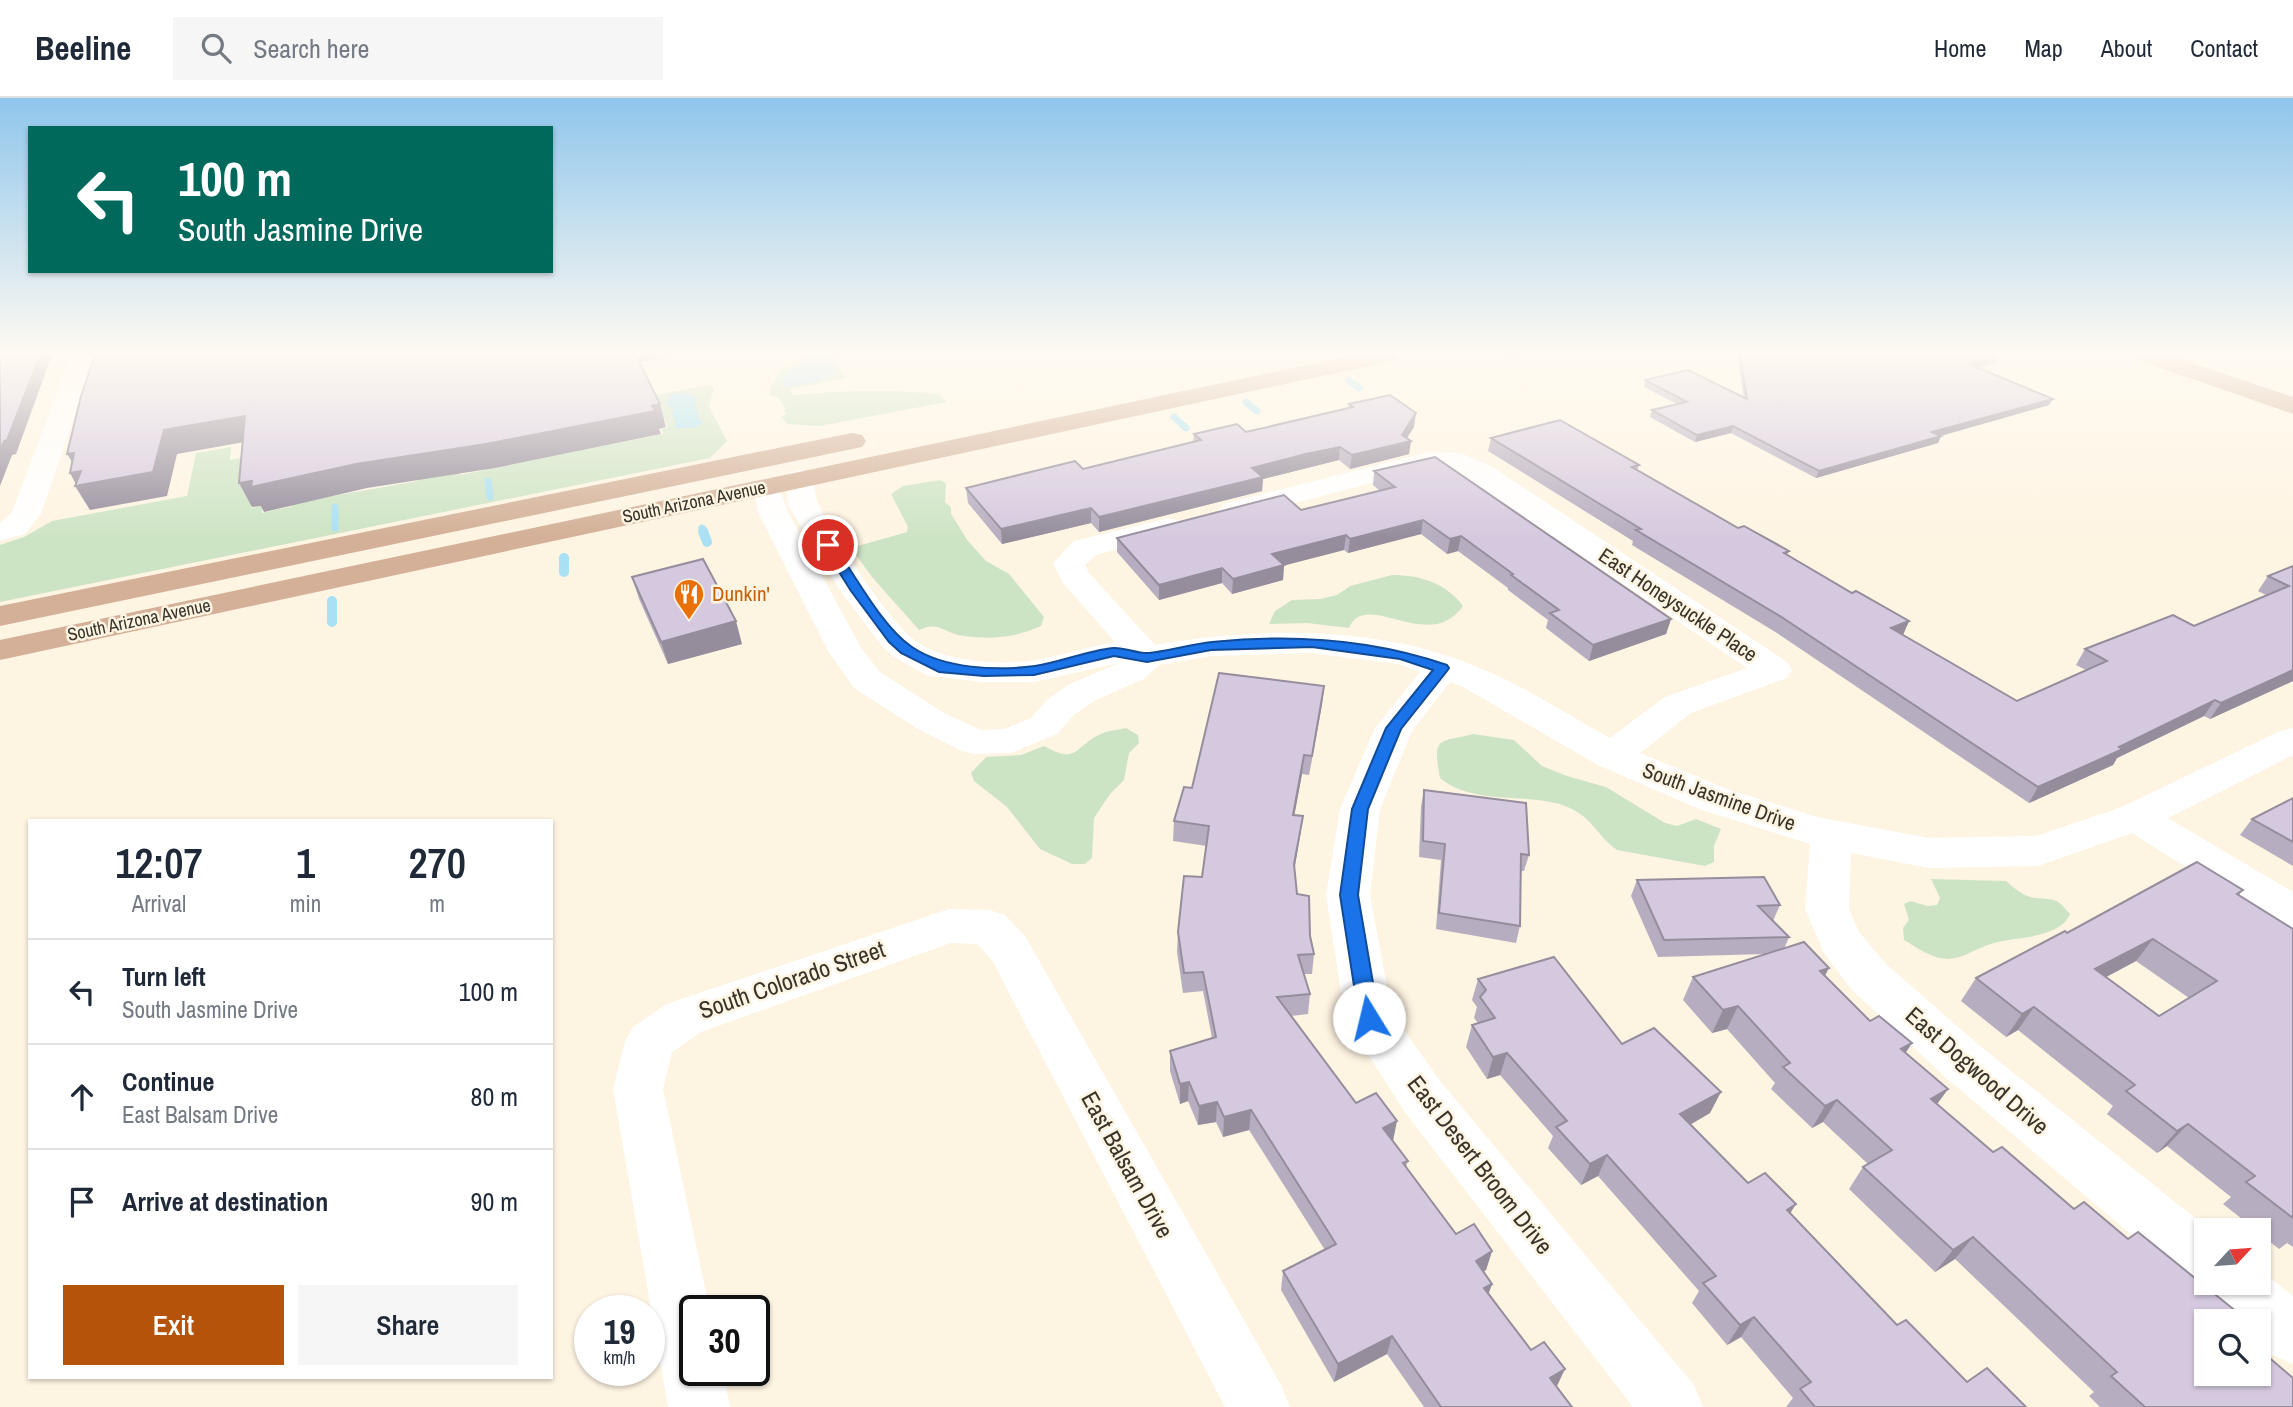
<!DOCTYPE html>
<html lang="en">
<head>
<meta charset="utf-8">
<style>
	body { margin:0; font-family:"Archivo Narrow",sans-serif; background:#f6f6f7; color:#1f2937; height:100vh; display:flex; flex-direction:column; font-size:26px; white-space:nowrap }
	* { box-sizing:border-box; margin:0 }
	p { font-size:23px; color:#747a83 }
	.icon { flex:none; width:38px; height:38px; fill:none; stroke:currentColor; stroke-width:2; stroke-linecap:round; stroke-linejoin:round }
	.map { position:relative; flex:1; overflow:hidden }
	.drawer { position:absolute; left:28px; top:721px; width:525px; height:560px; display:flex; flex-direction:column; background:#fff; border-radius:0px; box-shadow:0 2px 5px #0004 }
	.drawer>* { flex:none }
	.top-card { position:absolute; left:28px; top:28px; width:525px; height:147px; border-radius:0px; box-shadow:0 2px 5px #0004; background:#00695c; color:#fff; overflow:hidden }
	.needle { width:46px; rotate:64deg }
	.buttons { position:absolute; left:2194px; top:1120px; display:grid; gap:14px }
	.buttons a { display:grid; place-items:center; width:77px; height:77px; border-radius:0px; background:#fff; box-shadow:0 2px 5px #0004; font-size:35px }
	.speed { position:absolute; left:574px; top:1197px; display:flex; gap:14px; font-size:35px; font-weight:700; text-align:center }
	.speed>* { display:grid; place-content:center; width:91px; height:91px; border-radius:50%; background:#fff; box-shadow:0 2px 5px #0004; line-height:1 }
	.speed small { font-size:18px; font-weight:400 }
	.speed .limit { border:4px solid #111; border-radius:10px; background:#fff; color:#111 }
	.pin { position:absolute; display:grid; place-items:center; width:60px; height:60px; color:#fff; margin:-30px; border:4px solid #fff; border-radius:50%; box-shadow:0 2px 7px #0007 }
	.me { position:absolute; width:77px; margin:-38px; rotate:351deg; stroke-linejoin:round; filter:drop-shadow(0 0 5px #0008) }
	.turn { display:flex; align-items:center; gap:24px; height:147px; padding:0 35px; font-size:32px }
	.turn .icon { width:91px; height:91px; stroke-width:2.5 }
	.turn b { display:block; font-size:49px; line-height:60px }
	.eta { display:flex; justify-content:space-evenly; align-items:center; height:119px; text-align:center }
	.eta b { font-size:42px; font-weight:600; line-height:49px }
	.primary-button { display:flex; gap:14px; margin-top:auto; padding:14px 35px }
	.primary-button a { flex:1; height:80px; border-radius:0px; background:#b45309; color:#fff; font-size:28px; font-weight:600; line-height:80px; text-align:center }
	.primary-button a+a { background:#f6f6f7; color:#1f2937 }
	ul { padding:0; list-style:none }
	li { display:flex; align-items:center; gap:21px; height:105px; padding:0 35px; border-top:2px solid #e0e1e3 }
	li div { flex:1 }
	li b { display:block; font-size:26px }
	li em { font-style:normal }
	header { display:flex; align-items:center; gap:42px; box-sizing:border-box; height:98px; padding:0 35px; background:#fff; border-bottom:2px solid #e0e1e3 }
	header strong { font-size:33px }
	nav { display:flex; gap:38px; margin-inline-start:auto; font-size:24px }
	.search { width:490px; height:63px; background:#f6f6f7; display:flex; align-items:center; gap:18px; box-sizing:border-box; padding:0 24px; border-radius:0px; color:#747a83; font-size:26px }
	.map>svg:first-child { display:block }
</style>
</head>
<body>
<header>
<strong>Beeline</strong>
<div class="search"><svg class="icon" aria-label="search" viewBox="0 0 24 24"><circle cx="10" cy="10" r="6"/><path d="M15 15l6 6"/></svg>Search here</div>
<nav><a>Home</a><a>Map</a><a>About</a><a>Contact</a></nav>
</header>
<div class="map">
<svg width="2293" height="1309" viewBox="0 0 2293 1309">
	<rect width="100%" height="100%" fill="#fef4e2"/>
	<g fill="#cde4c4">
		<path d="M797,257H842L834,260L847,280L790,291L793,297C841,293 891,291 939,296L947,304L819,328L788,326L781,319L786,316L784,312L786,311L778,299L770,298C771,278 784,268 802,261Z"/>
		<polygon points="710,287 714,290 709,309 727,343 710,360 0,504 0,447 24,439 52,423 187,398 196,355 231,349 230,362 251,358 251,410 262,408 262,415 292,408 293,405 418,383 418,379 458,372 460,377 663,336 661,331 668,329 655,297"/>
		<path d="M940,382L946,385L945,404L951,409V416L968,443L986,463L1009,476L1044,519L1041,528C1017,539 991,542 965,538C944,536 940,522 919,532L872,479L851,450L907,434L908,429L891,396L903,388Z"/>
		<path d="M1392,477C1420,477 1446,485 1463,508C1429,557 1366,490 1349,530L1307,525L1269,526L1275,513L1292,502L1320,501L1337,497L1350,488Z"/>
		<path d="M1126,630L1138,637L1139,645L1129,655L1124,682L1110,696L1094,720L1092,760L1085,766H1072L1040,751L1007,709L974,683L971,675L986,659L1021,657L1044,648C1079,668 1074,647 1103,635C1110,632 1118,632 1126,630Z"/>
		<path d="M1473,636L1514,642L1542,668L1567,678L1606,689L1665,725L1677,728L1696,721L1721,731L1714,748V764L1705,768L1617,752C1596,737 1592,718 1565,708C1525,694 1474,708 1440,680C1432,637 1439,645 1473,636Z"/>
		<path d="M1931,781L2006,783C2014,790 2024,799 2036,800C2055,802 2056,799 2070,816C2066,824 2063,827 2055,831C2033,842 2007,839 1985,848C1972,853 1963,860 1949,861C1932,861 1917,850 1904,842L1903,830L1909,822L1904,806L1910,803L1928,808L1937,807L1940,800Z"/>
	</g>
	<g fill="#a9e0f3">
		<path d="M811,257H835L830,261L837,274C827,282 793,291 781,287L783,276Z"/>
		<polygon points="682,294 697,299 695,310 698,313 698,320 703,324 695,330 674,330 676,325 672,317 674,312 665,305 671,297"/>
	</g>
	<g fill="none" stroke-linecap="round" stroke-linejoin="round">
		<g stroke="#a9e0f3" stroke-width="7">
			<polyline points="1508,257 1511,258"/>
			<polyline points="1348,282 1360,290"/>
			<polyline points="1246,304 1257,313"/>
			<polyline points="1174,319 1186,330"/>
			<polyline points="488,383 490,399"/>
			<polyline points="335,409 335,430"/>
			<polyline points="702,430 704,435"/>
		</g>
		<g stroke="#a9e0f3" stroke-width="10">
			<polyline points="703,433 707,444"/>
			<polyline points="564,460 564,474"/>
			<polyline points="332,503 332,524"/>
		</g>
		<g fill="#fff" fill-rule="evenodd">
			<polygon points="71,257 95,257 41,416 25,436 0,443 0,425 12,414"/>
			<path d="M1429,354L1460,355L1491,368L1787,564L1792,572L1787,580L1691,615L1640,655L1727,691L1817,719L1929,740L2036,738L2122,709L2280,633L2293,630V657L2168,720L2293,794V831L2277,827L2132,735L2038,768L1929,770L1851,755L1849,811L1859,834L1886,866L1980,948L2210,1132H2207V1185H2259V1171L2293,1198V1266L2272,1257L2259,1246V1223H2232L2211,1205L2205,1191L2187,1184L1944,978L1852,892L1824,855L1805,811L1810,746L1699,711L1598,667L1463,589L1450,584L1412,633L1380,711L1370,797L1392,915L1440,983L1694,1287L1703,1309H1633L1404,1013L1345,920L1326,797L1340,711L1375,630L1420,574L1398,566L1312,555L1211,558L1159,567L1144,581L1094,603L1074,617L1057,636L1011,655L975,656L962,653L918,631L854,590L828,553L758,414L753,389L757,383L767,380L777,383L788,414L861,550L880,574L944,615L981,632L1005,631L1031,620L1048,601L1068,587L1119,565L1034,584H983L926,577L894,559L882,548L839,491L788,407L786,381L790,375L800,372L810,375C817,386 814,399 820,410C839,445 886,521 917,544C945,564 1003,568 1036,562C1063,557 1088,549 1115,544L1063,485L1053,465L1074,443L1169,420L1180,423L1184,429L1180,435L1096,457L1085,467L1089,475L1155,547C1265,528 1386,527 1489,574C1531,592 1570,618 1610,640L1665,599L1747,570L1454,371L1429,370L1234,421L1224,418L1219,412L1224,406Z"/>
			<polygon points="949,811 989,812 1005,817 1025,838 1281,1287 1290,1309 1225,1309 992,862 977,846 951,845 701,934 672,954 663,991 710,1213 695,1213 695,1272 723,1272 730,1309 668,1309 613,991 625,943 633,929 667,906"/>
		</g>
		<g fill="#d3b097" fill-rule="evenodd">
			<polygon points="1355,257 1399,257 1395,262 1387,264 0,562 0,542"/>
			<polygon points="2134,257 2168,257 2293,299 2293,316 2138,262"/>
			<polygon points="852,335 862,337 866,343 862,349 0,528 0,508"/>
		</g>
	</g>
	<g fill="#b7adc0" fill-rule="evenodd">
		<polygon points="1737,257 1992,257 1998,259 1995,265 1977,270 2049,307 1941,338 1938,345 1816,380 1731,335 1695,344 1650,319 1652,312 1677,306 1644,289 1645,282 1744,300"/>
		<polygon points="1349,306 1414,329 1407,340 1409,356 1350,371 1339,362 1263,381 1262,393 1099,434 1091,425 1002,446 968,405 966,390 1083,371 1193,344 1194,336 1246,334 1349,310"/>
		<polygon points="1491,340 1639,367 1637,372 1738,430 1789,453 1787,457 1852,495 1909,523 1903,537 2017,603 2086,572 2076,567 2085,551 2194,528 2266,497 2258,493 2268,478 2293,468 2293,583 2210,621 2204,618 2117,660 2113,667 2029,705 1777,535 1632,447 1633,443 1488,353"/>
		<polygon points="1374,373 1671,521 1666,536 1589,563 1546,530 1548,522 1508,492 1508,490 1458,453 1447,456 1421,436 1348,455 1344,452 1284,467 1283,482 1232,496 1222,485 1159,502 1117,454 1117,440 1301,412 1380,393 1373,387"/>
		<polygon points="632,479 742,546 668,566 639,501"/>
		<polygon points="1324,588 1309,677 1302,676 1294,717 1303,718 1300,738 1294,771 1297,796 1314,856 1312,876 1304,876 1310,896 1308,916 1291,918 1356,1005 1393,1043 1408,1063 1406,1069 1456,1136 1492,1153 1486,1172 1483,1174 1492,1186 1489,1195 1572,1309 1424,1309 1387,1256 1334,1284 1281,1192 1283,1173 1325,1152 1249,1032 1223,1039 1216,1024 1198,1027 1188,1003 1180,1006 1170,973 1170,953 1212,940 1203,893 1183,895 1177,854 1178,834 1202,779 1207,748 1173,743 1174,723 1192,690"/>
		<polygon points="1424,692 1529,757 1524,773 1521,773 1520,828 1516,845 1436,831 1441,762 1419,759 1421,708"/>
		<polygon points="2293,700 2293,768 2240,737 2252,721"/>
		<polygon points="1637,782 1780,807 1773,823 1789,839 1784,851 1825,878 1870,923 1912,945 1905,955 1948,991 1937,1006 1993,1054 2207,1223 2293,1309 2100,1309 2089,1298 2094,1294 1955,1161 1935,1174 1849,1091 1863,1069 1868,1066 1823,1024 1812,1030 1771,991 1775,985 1727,931 1712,935 1683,902 1693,879 1766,856 1658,859 1631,798"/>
		<path d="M2243,792L2239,797L2293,831V1149L2287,1145L2279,1151L2259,1135V1132H2256L2223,1106L2231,1099L2167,1048L2157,1055L2107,1016L2113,1008L2018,932L2006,939L1961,903L1976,880L2067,835ZM2136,863L2189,900L2159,918L2106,879Z"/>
		<polygon points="1478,881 1622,946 1710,1015 1690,1027 1748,1085 1790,1116 1897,1227 1967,1284 2026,1309 1786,1309 1793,1300 1741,1239 1727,1247 1692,1205 1699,1193 1598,1078 1581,1087 1548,1050 1553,1038 1500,977 1487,981 1466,949 1472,927 1478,925 1474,920 1477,909 1472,902"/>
	</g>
	<g fill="#958d9c">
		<polygon points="40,257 52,257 16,356 12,357 0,388 0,352"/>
		<polygon points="634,257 675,257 636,265"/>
		<polygon points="1998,259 1995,265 1966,273 1969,266"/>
		<polygon points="2053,301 2049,307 1929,341 1932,334"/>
		<polygon points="660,306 666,329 659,331 661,336 495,370 367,390 264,414 261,408 252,409 239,385 356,366"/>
		<polygon points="1416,315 1414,329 1404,344 1411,343 1409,356 1350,371 1352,357 1402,337"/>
		<polygon points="245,318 256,342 177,356 167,398 90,412 75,388 77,388 70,375 78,373 67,356 164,332"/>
		<polygon points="1733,328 1731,335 1695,344 1697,337"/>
		<polygon points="1941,338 1938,345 1816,380 1819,373"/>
		<polygon points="1340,349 1339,362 1263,381 1262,393 1099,434 1099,419 1252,370"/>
		<polygon points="1091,410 1091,425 1002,446 1001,431"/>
		<polygon points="1423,422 1421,436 1348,455 1350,441"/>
		<polygon points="1346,437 1344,452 1271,471 1272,456"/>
		<polygon points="1461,438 1458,453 1447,456 1450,441"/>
		<polygon points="1284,467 1283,482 1232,496 1233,481"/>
		<polygon points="1222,470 1222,485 1159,502 1159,487"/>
		<polygon points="1671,521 1666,536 1589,563 1593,547"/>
		<polygon points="736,523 742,546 668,566 661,544"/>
		<polygon points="1909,523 1902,539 1891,530"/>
		<polygon points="2293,572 2293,583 2210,621 2221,605"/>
		<polygon points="1324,588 1322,607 1309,677 1312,658"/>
		<polygon points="2215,602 2204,618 2117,660 2113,667 2029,705 2038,689"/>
		<polygon points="1304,657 1302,676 1291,736 1293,717"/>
		<polygon points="1303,718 1300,738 1292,786 1294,766"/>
		<polygon points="2153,841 2136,863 2078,894 2095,871"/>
		<polygon points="1829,870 1817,893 1820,873"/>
		<polygon points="1738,908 1727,931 1712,935 1723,912"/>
		<polygon points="2034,909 2018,932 2006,939 2022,916"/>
		<polygon points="1912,945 1897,968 1901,951"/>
		<polygon points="1507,955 1500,977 1487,981 1493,959"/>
		<polygon points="1189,984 1188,1003 1180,1006 1180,986"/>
		<polygon points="1948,991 1932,1013 1931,1001"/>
		<polygon points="1721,994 1710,1015 1670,1038 1680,1016"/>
		<polygon points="1837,1002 1823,1024 1812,1030 1825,1008"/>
		<polygon points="1217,1004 1216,1024 1198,1027 1199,1008"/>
		<polygon points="1251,1012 1249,1032 1223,1039 1224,1019"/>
		<polygon points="1397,1023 1393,1043 1383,1030"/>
		<polygon points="2188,1026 2167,1048 2157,1055 2177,1033"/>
		<polygon points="1607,1057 1598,1078 1581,1087 1590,1066"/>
		<polygon points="1796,1106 1783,1127 1787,1112"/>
		<polygon points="1973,1139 1955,1161 1935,1174 1953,1152"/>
		<polygon points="1492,1153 1486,1172 1469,1182 1476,1163"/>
		<polygon points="1492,1186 1485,1204 1484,1190"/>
		<polygon points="1754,1219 1741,1239 1727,1247 1740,1227"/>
		<polygon points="1392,1238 1387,1256 1334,1284 1338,1266"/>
		<polygon points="1565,1271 1557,1288 1550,1280"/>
	</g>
	<g fill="#d5c9df" stroke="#958d9c" stroke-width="2" fill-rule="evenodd">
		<polygon points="0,257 40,257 7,342 4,343 0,352"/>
		<polygon points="95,257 636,257 660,306 652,308 655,313 486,346 356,366 251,389 252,383 239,385 245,318 164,332 153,374 75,388 81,373 70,375 74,355 67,356 81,298"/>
		<polygon points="1740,257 1992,257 1998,259 1969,266 2053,301 1932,334 1941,338 1819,373 1733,328 1697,337 1652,312 1687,304 1645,282 1688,272 1747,301"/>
		<polygon points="1390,297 1416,315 1402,337 1411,343 1352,357 1340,349 1306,356 1252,370 1263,379 1099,419 1091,410 1001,431 966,390 1075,363 1083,371 1201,342 1194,336 1237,326 1246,334 1353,309 1349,306"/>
		<polygon points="1560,322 1639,367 1632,369 1738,430 1744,428 1789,453 1784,455 1852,495 1856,493 1909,523 1891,530 2017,603 2107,563 2085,551 2173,517 2194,528 2289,488 2268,478 2293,468 2293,572 2221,605 2215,602 2119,649 2123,651 2038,689 1783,520 1636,432 1641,431 1491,340"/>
		<polygon points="1435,359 1671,521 1593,547 1550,515 1559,512 1511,477 1513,476 1461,438 1450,441 1423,422 1350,441 1346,437 1272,456 1284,467 1233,481 1222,470 1159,487 1117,440 1284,397 1301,412 1395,389 1374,373"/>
		<polygon points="703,461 736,523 661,544 632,479"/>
		<polygon points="1219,575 1324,588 1312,658 1304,657 1293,717 1303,718 1294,766 1297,796 1309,798 1310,838 1314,856 1298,857 1310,896 1277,899 1356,1005 1376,995 1397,1023 1383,1030 1408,1063 1403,1065 1456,1136 1474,1126 1492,1153 1476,1163 1492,1186 1484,1190 1531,1252 1544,1244 1565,1271 1550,1280 1572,1309 1441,1309 1392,1238 1338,1266 1283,1173 1336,1146 1251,1012 1224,1019 1217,1004 1199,1008 1189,984 1180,986 1170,953 1216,939 1203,874 1184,875 1178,834 1184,778 1202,779 1209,728 1174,723 1184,689 1192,690"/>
		<polygon points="1424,692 1526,705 1529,757 1521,756 1520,828 1439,815 1445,746 1423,743"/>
		<polygon points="2293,700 2293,744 2252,721"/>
		<path d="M2197,764L2243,792L2237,796L2293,831V1120L2246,1084L2255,1078L2188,1026L2177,1033L2126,993L2135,987L2034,909L2022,916L1976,880L2065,833L2067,835ZM2153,841L2217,883L2159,918L2095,871Z"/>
		<polygon points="1764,779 1780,807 1758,808 1789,839 1664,842 1637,782"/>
		<polygon points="1804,844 1829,870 1820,873 1870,923 1879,918 1912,945 1901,951 1948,991 1931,1001 1993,1054 2002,1049 2074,1111 2084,1104 2128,1141 2138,1134 2248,1223 2207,1223 2207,1276 2259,1276 2259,1251 2293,1280 2293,1309 2145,1309 2111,1278 2117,1274 1973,1139 1953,1152 1863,1069 1892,1052 1837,1002 1825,1008 1783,969 1790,965 1738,908 1723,912 1693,879"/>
		<polygon points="1554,859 1622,946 1654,930 1721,994 1680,1016 1748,1085 1765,1075 1796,1106 1787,1112 1897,1227 1906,1222 1967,1284 1987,1270 2026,1309 1815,1309 1800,1291 1811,1284 1754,1219 1740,1227 1703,1185 1716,1178 1607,1057 1590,1066 1556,1029 1567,1023 1507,955 1493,959 1472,927 1495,920 1480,899 1486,892 1478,881"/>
		<polygon points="2259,1233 2268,1239 2259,1245"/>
	</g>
	<linearGradient id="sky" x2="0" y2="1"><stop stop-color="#8fc6ec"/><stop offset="0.58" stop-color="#fffaf2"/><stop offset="1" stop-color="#fffaf2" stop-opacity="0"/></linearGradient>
	<rect width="2293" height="440" fill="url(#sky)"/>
	<path fill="#1a73e8" stroke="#114b97" stroke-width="2" d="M828,443L832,444C853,474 882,529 912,549C944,571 997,573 1035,568C1061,564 1086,553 1113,550C1125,549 1137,556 1149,555C1170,553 1191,546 1212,544C1291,536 1372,541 1447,567L1449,570L1447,573L1401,631L1368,711L1358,797L1379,920L1376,926L1369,928L1362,926L1359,920L1340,797L1352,711L1386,630L1433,572L1400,561L1312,549L1211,552L1147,564L1114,558L1034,577L984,578L939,574L901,555L889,544L851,493L822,447Z"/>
	<defs>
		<g id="restaurant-pin" transform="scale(1.575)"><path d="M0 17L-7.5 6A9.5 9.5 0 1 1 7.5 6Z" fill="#e8710a" stroke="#fef4e2"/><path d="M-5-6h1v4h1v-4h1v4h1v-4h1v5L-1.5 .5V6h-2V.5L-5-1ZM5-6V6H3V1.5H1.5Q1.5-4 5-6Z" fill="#fff"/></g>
	</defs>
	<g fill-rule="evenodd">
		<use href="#restaurant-pin" x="689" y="496"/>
	</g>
	<g text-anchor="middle" stroke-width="5" stroke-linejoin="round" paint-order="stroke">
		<g font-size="18" fill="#39342b" stroke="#fef4e2">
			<text transform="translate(694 404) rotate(-12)" y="6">South Arizona Avenue</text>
			<text transform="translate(139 522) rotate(-12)" y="6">South Arizona Avenue</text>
		</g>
		<g font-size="21" fill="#c56008" stroke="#fef4e2" text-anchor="start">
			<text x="712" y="503">Dunkin'</text>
		</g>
		<g font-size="21" fill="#39342b" stroke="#fef4e2">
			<text transform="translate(1678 507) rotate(34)" y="7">East Honeysuckle Place</text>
			<text transform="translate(1719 699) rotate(20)" y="7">South Jasmine Drive</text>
		</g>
		<g font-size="24" fill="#39342b" stroke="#fef4e2">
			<text transform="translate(792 882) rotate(-19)" y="8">South Colorado Street</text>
			<text transform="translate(1977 973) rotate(41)" y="8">East Dogwood Drive</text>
			<text transform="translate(1127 1067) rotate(61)" y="8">East Balsam Drive</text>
			<text transform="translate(1480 1067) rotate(52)" y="8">East Desert Broom Drive</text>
		</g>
	</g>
</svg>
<div class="buttons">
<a><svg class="needle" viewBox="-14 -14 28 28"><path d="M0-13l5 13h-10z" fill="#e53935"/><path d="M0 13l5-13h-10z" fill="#747a83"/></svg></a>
<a><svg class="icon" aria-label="search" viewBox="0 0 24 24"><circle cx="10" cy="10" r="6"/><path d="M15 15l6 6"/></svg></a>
</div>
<div class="speed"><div>19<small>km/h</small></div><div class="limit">30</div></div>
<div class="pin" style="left:828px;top:447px;background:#d93025"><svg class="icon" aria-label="arrive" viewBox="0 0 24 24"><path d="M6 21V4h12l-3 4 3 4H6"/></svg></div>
<svg class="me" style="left:1369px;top:920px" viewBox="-20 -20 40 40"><circle r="19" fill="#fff"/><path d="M0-13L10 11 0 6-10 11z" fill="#1a73e8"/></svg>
<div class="top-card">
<div class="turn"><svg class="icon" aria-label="left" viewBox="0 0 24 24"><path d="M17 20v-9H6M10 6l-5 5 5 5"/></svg><div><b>100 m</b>South Jasmine Drive</div></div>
</div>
<section class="drawer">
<div class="eta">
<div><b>12:07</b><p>Arrival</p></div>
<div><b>1</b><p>min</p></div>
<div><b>270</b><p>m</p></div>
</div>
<ul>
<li><svg class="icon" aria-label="left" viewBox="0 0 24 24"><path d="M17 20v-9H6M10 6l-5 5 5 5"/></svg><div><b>Turn left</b><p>South Jasmine Drive</p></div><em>100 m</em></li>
<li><svg class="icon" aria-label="ahead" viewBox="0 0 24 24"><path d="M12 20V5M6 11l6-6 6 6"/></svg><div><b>Continue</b><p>East Balsam Drive</p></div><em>80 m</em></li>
<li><svg class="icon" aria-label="arrive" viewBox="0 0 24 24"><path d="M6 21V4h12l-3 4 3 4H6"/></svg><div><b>Arrive at destination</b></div><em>90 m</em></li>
</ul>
<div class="primary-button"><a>Exit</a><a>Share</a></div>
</section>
</div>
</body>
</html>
